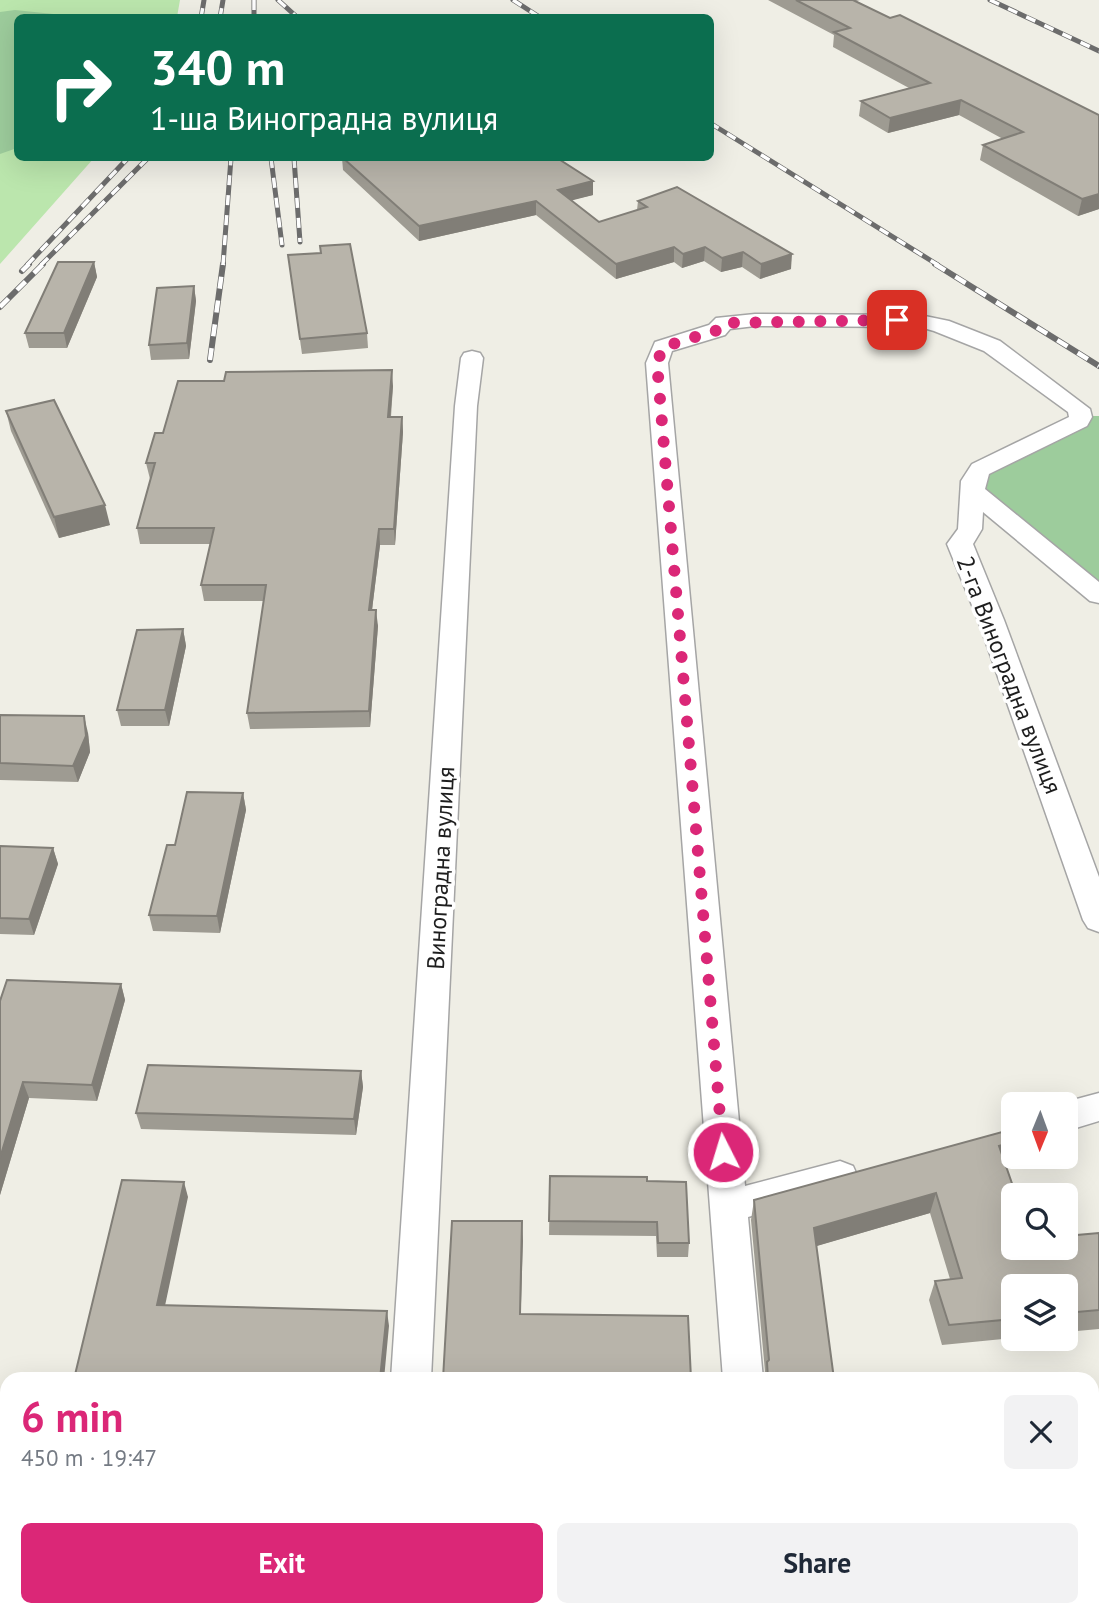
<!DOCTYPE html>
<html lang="en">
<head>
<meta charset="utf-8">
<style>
	body { margin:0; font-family:"PT Sans",sans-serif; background:#f2f2f3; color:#1f2937; height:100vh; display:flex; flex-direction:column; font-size:26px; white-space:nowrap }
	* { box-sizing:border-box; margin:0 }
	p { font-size:23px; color:#747a83 }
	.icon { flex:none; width:38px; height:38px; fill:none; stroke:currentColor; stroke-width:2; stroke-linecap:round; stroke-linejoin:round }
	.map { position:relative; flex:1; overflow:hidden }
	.side { position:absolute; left:0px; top:1372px; width:1099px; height:245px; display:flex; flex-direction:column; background:#fff; border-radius:21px 21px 0 0; box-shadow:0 7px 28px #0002 }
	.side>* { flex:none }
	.top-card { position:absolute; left:14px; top:14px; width:700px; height:147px; border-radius:10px; box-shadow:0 7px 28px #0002; background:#0b6e4f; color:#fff; overflow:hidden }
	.needle { width:46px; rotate:181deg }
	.fabs { position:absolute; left:1001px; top:1092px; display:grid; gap:14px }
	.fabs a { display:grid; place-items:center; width:77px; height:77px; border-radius:10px; background:#fff; box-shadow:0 7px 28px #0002; font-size:35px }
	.pin { position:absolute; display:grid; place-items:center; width:60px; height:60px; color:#fff; margin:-30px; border-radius:14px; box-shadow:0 4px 10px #0006 }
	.me { position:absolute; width:77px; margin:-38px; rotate:355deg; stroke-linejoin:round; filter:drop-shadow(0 0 5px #0008) }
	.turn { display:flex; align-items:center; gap:24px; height:147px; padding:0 21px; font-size:32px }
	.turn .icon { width:91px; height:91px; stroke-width:2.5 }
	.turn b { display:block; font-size:49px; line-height:60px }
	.round { display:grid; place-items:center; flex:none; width:74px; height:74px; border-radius:10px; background:#f2f2f3 }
	.headline { display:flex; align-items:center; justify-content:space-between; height:119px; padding:0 21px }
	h1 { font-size:42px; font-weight:700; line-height:52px; color:#db2777 }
	.cta { display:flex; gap:14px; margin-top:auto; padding:14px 21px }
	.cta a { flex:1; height:80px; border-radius:10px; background:#db2777; color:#fff; font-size:28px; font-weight:700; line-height:80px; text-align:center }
	.cta a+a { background:#f2f2f3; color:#1f2937 }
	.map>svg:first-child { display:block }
</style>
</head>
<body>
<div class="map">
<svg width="1099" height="1617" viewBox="0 0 1099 1617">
	<rect width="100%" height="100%" fill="#efeee5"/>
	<polygon fill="#bbe6ad" points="0,0 180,0 177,17 18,18 18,158 94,158 0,264"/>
	<g fill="#9dcc9c">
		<polygon points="15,10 82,17 18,18 17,148 0,154 0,12"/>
		<polygon points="1087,416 1099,416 1099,595 978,495 978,467"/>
	</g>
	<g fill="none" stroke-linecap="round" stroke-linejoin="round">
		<g stroke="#a5a5a5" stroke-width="3">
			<g id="minor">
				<polygon points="755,314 920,315 949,321 1000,341 1090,409 1092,417 1087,426 989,474 985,489 1099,582 1099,603 1090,601 983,512 982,529 973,544 1004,620 1099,877 1099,932 1088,928 1083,920 978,620 947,544 958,529 961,481 972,464 1069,417 1068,412 984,351 934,331 920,327 755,326 730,329 725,335 672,351 668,363 745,1186 840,1161 853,1166 858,1177 853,1188 748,1217 763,1379 723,1379 646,363 655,342 709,325 716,318"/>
				<polygon points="472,351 480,353 483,358 477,406 431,1379 391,1379 455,406 461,358 464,353"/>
				<polygon points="1099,1093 1099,1121 1066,1131 1066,1104 1058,1104"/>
				<rect x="0" y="1467" width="7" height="40"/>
			</g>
		</g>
		<use href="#minor" fill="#fff" fill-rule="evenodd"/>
		<g stroke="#6c6c6c" stroke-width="5">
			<g id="rail-far1">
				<polyline points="254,0 254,18"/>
				<polyline points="278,0 298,18"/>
				<polyline points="513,0 541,18"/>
				<polyline points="990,0 1099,51"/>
				<polyline points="201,18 204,0"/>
				<polyline points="220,18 223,0"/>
				<polyline points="710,123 938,265"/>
				<polyline points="271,158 282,245"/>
				<polyline points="294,158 300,242"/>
				<polyline points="27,265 128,158"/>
				<polyline points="41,265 148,158"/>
				<polyline points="223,265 231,158"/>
			</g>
		</g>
		<g stroke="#6c6c6c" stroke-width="6">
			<g id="rail">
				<polyline points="935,264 1099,366"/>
				<polyline points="22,271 29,264"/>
				<polyline points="0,307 43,264"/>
				<polyline points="210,360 223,264"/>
			</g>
		</g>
		<use href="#rail-far1" stroke="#fff" stroke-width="3.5" stroke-dasharray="10" stroke-linecap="butt"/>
		<use href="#rail" stroke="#fff" stroke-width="4.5" stroke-dasharray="12" stroke-linecap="butt"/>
	</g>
	<g fill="#9e9b92">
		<polygon points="768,0 860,0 856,1 890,18 1099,115 1099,209 1078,216 980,160 983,145 1003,139 959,115 888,133 859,116 861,101 909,88 833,47 834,35"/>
		<polygon points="342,158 557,158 593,181 593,195 571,200 599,222 637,210 638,201 791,269 760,279 742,267 721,272 704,261 682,268 674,262 616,279 536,215 419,241 343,170"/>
		<polygon points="94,262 97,277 67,348 29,348 25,333"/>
		<polygon points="290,270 367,333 368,348 302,354"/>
		<polygon points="194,286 196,301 189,359 151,360 149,345"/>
		<polygon points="393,386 391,417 402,417 403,432 395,545 380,545 372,610 378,626 370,727 250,729 247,713 264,601 204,601 201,585 210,544 140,544 137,528 151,479 150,479 146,463 163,433"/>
		<polygon points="6,411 110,525 59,538 11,431"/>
		<polygon points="183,629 186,646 169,726 121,726 117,710"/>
		<polygon points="0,715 88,733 90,752 78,782 0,780"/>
		<polygon points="243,793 246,810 220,933 153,931 149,915 175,845"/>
		<polygon points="0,846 53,848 58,864 34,935 0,934"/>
		<polygon points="121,984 125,1000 97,1101 29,1098 0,1195 0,1001"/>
		<polygon points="361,1071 363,1087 356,1135 141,1129 136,1113"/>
		<polygon points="1011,1161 1005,1163 1013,1248 1099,1233 1099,1329 1066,1332 1066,1286 1013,1286 1013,1338 942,1345 929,1300 935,1281 950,1279 930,1213 816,1246 834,1379 763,1379 765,1371 751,1220 754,1200"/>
		<polygon points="550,1176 647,1181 689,1243 688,1257 657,1257 656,1236 549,1235"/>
		<polygon points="961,1610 1092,1610 1099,1617 962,1617"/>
	</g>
	<g fill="#817e77">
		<polygon points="961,100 959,115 888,133 890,118"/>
		<polygon points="593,181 593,195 558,204 558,190"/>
		<polygon points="1099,194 1099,209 1078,216 1082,199"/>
		<polygon points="536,201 536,215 419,241 419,226"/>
		<polygon points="674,247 674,262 616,279 616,264"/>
		<polygon points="705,247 704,261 682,268 683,254"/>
		<polygon points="743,252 742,267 721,272 722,258"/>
		<polygon points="792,254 791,269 760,279 761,264"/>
		<polygon points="94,262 97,277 67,348 64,333"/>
		<polygon points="194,286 196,301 189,359 187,343"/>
		<polygon points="392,370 393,386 389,432 388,417"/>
		<polygon points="402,417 403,432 395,545 394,529"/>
		<polygon points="105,505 110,525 59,538 54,517"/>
		<polygon points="379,529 380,545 370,626 369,610"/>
		<polygon points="376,610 378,626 370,727 369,711"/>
		<polygon points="183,629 186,646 169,726 165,710"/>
		<polygon points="84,716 88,733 90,752 78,782 73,766"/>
		<polygon points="243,793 246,810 220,933 217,916"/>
		<polygon points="53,848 58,864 34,935 29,919"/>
		<polygon points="121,984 125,1000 97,1101 92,1085"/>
		<polygon points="361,1071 363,1087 356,1135 354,1119"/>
		<polygon points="23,1082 29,1098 0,1195 0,1158"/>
		<polygon points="1013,1142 1013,1156 1011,1161 992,1167 999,1146"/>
		<polygon points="184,1182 188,1197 162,1320 157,1305"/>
		<polygon points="936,1193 930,1213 810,1248 814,1228"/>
		<polygon points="522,1221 523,1241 520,1334 520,1314"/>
		<polygon points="387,1311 389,1326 384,1379 380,1379"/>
	</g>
	<g fill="#b8b4aa" stroke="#817e77" stroke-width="2">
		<polygon points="796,0 853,0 890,18 900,15 1099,115 1099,194 1082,199 983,145 1023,132 961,100 890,118 861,101 930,83 834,32 850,28"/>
		<polygon points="343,158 557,158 593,181 558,190 599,222 647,207 638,201 677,187 792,254 761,264 743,252 722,258 705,247 683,254 674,247 616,264 536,201 419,226"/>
		<polygon points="350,244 367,333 300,339 288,255 321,253 320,246"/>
		<polygon points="58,262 94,262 64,333 25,333"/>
		<polygon points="194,286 187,343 149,345 157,288"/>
		<polygon points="392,370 388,417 402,417 394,529 379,529 369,610 376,610 369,711 247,713 266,585 201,585 214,528 137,528 155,463 146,463 155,433 163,433 178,381 224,381 226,372"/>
		<polygon points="54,400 105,505 54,517 6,411"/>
		<polygon points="183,629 165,710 117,710 137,630"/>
		<polygon points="0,715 84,716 86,736 73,766 0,763"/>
		<polygon points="187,792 243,793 217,916 149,915 167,845 175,845"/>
		<polygon points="0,846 53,848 29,919 0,918"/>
		<polygon points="7,980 121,984 92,1085 23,1082 0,1158 0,1001"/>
		<polygon points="148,1065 361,1071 354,1119 136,1113"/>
		<polygon points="1013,1129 1013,1142 999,1146 1016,1195 1013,1195 1013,1248 1066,1248 1066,1236 1099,1233 1099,1310 1066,1313 1066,1286 1013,1286 1013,1319 949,1325 935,1281 962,1278 936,1193 814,1228 834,1379 768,1379 767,1362 769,1360 754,1200"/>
		<polygon points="550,1176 647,1177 647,1181 686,1182 689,1243 658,1243 657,1222 549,1221"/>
		<polygon points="122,1180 184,1182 157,1305 387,1311 380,1379 74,1379"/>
		<polygon points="452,1221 522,1221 520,1314 688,1316 691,1379 443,1379"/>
		<polygon points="1099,1545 1099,1617 974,1617 972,1610 1092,1610 1092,1546"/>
		<rect x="484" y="1610" width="233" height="7"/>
	</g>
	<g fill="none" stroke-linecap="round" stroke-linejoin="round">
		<polyline stroke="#db2777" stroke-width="12" stroke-dasharray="0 21.6" points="723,1152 657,363 663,347 718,330 724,323 897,320"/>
	</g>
	<g text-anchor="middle" stroke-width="7" stroke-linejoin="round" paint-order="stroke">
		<g font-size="24" fill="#1e1e1e" stroke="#fff">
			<text transform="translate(1009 675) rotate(69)" y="8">2-га Виноградна вулиця</text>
			<text transform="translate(441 868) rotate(-87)" y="8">Виноградна вулиця</text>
		</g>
	</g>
</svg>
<div class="fabs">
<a><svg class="needle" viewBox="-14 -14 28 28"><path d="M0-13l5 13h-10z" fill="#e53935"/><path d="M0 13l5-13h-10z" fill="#747a83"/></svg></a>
<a><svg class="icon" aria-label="search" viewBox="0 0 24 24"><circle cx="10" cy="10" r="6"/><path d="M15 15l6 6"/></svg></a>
<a><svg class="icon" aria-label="layers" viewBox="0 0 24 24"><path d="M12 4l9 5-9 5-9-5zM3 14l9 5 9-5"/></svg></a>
</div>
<div class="pin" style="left:897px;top:320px;background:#d93025"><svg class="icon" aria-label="arrive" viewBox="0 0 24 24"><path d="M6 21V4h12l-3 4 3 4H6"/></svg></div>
<svg class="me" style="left:723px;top:1152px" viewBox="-20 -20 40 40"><circle r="17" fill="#db2777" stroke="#fff" stroke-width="3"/><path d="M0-11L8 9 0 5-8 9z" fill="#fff"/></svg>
<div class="top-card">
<div class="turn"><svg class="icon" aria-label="right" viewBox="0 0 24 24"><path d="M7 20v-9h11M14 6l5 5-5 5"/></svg><div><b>340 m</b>1-ша Виноградна вулиця</div></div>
</div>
<section class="side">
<div class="headline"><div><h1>6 min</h1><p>450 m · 19:47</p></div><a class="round"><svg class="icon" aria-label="close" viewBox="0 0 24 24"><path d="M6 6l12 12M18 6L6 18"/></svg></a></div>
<div class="cta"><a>Exit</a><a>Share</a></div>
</section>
</div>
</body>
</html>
